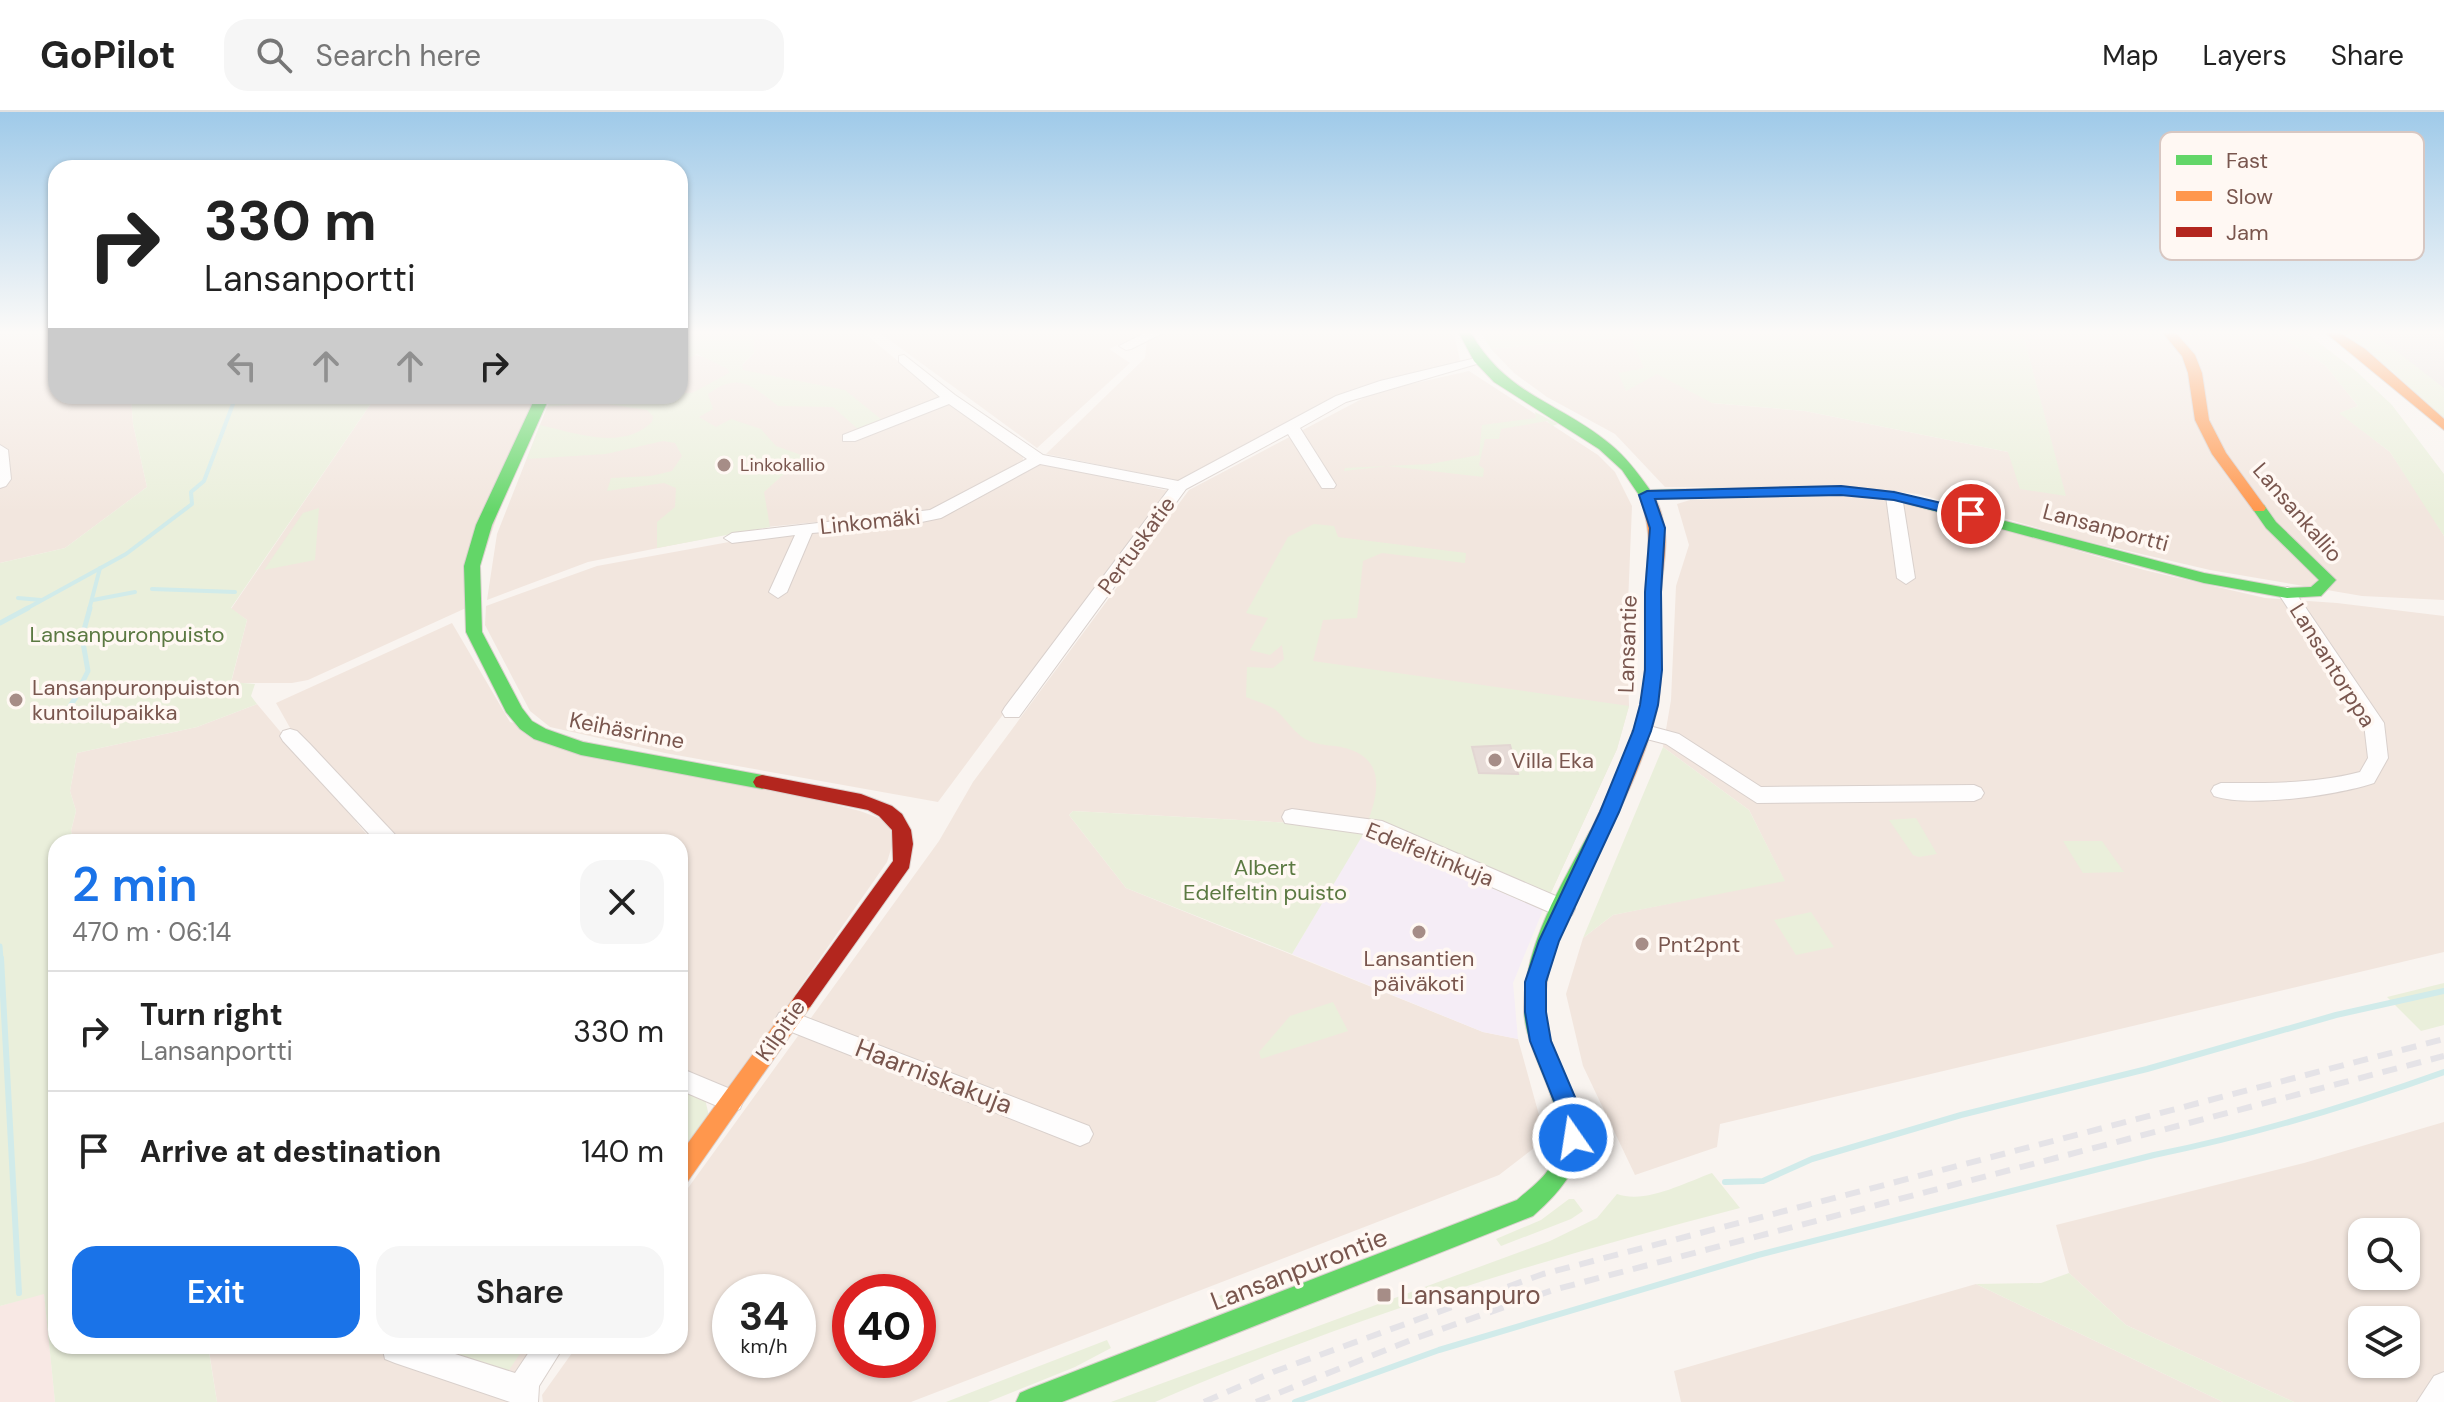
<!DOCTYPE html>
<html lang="en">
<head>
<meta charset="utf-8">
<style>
	body { margin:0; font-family:"DM Sans",sans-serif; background:#f6f6f6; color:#222; height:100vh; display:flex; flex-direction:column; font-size:30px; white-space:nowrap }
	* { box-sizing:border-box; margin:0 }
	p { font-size:26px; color:#767676 }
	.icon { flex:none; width:44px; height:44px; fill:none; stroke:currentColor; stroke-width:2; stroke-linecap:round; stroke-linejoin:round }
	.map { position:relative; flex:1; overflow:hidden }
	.details { position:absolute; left:48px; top:722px; width:640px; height:520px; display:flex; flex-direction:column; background:#fff; border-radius:24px; box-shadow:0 2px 6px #0004 }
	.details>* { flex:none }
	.top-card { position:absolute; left:48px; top:48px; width:640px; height:244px; border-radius:24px; box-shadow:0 2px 6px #0004; background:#fff; color:#222; overflow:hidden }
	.controls { position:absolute; left:2348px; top:1106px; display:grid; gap:16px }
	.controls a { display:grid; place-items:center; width:72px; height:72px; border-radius:16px; background:#fff; box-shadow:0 2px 6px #0004; font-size:40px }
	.speed { position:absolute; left:712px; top:1162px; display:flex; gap:16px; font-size:40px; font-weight:700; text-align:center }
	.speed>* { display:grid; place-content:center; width:104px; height:104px; border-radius:50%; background:#fff; box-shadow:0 2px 6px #0004; line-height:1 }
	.speed small { font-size:20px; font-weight:400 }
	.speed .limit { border:12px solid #d22; background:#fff; color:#111 }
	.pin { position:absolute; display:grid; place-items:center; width:68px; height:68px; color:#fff; margin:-34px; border:4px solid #fff; border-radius:50%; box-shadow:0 2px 8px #0007 }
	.me { position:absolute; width:88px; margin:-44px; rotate:347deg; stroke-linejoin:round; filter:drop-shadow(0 0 6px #0008) }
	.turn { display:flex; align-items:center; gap:28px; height:168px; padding:0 24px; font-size:36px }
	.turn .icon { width:104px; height:104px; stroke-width:2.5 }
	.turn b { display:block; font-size:56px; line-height:68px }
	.lanes { display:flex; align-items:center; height:76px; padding:0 24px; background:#0003; justify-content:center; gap:40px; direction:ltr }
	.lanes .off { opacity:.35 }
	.round { display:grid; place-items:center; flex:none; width:84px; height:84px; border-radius:24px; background:#f6f6f6 }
	.summary { display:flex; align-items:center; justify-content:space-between; height:136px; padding:0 24px }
	h1 { font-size:48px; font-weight:600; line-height:60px; color:#1a73e8 }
	.primary-button { display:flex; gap:16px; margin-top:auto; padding:16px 24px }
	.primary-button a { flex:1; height:92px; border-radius:24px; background:#1a73e8; color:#fff; font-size:32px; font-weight:600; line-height:92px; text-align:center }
	.primary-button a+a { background:#f6f6f6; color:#222 }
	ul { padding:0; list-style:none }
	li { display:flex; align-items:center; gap:24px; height:120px; padding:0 24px; border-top:2px solid #e0e0e0 }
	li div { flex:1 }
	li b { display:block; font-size:30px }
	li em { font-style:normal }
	header { display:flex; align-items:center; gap:48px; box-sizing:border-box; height:112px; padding:0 40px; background:#fff; border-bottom:2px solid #e0e0e0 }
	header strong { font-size:38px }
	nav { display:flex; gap:44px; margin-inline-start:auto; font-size:28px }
	.search { width:560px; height:72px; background:#f6f6f6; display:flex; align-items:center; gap:20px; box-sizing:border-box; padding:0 28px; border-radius:24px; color:#767676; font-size:30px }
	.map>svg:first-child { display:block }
</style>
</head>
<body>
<header>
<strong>GoPilot</strong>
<div class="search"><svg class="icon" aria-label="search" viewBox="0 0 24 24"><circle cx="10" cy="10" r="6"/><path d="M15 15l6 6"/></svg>Search here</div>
<nav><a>Map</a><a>Layers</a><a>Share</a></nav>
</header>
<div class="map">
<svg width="2444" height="1290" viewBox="0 0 2444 1290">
	<rect width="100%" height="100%" fill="#f9f4f0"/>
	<g fill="#f2e6de" fill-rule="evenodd">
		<polygon points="0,221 55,221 56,284 131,284 133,312 147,375 65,436 0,451"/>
		<polygon points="754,221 864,221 950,292 1023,344 1023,350 928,399 758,416 588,450 487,488 497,422 547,295 555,284 680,284 680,233 681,240 742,253 754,241"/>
		<polygon points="880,221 1145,221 1109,237 1130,251 1037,336"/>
		<polygon points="1163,221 1454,221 1460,249 1351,278 1179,369 1046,342 1145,246 1147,228"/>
		<polygon points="2017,221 2275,221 2325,253 2358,294 2340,301 2390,340 2426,394 2444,424 2444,488 2362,484 2210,458 2077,427 1918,382 1847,375 1665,375 1615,322 1547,285 1514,261 1491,237 1630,224 1712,291 1805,299 2008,340 2065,384 2024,226"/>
		<path d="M1469,259L1598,343L1615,360L1632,394L1627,516L1629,594L1617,637L1543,798L1364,720L1294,711L1073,699L1069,703L1126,776L1483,920L1518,927L1539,1003L1534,1036L1499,1063L911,1290H543L542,1283L577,1234H680V1087L939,729L973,670L1189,378L1375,280ZM730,1180H798V1248H730ZM850,1180H918V1248H850Z"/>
		<polygon points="376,284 538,284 466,496 308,568 292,571 231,571 247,508 231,497"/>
		<polygon points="1044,351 1169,379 938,690 665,641 550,615 530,599 485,513 486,494 597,454 751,426 934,408 993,377 1031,353"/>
		<polygon points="1856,381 1918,393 2144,458 2265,486 2337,491 2444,504 2444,840 1720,1012 1717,1035 1635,1063 1583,954 1566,882 1583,826 1613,803 1784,768 1749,698 1663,635 1671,588 1676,474 1689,433 1677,392 1690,388"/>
		<polygon points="452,511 510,610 860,699 887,709 895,724 887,750 729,977 680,957 680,730 406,730 375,705 293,621 276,591"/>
		<polygon points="257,592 373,730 74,730 71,719 76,699 70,679 77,641 197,615"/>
		<path d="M2444,1010V1290H2294L2126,1213L2069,1161L2056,1113L2304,1051ZM2362,1120H2406V1164H2362ZM2362,1208H2406V1252H2362Z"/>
		<polygon points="1976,1172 2223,1290 1681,1290 1674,1259"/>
		<polygon points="216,1234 536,1234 511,1290 217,1290 209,1239"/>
	</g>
	<polygon fill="#f8e8e4" points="44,1181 55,1290 0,1290 0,1194"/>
	<polygon fill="#ebe3df" points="2360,221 2444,221 2444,287"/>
	<polygon fill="#f5edf6" points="1364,720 1543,798 1513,871 1518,927 1483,920 1292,842"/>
	<g fill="#eaefdb">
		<path d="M680,221H754V241L742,253L743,258L845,278L882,308L859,318L833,295L778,294C752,274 739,259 708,282L713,297L699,305L716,315L731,307L761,317L776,334L804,344L764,380L770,415L657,436V410L675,395L676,376L664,371L607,379L611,366L651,364L672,359L682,344L675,331L663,329L606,342L527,347L540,313C576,321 622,339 652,310L653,304L647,298L594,290L547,295L553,284H680V281H692L729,261L728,257L697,242L690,246L681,240Z"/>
		<polygon points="1481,221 2017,221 2024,226 2066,384 2020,377 2008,340 1805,299 1712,291 1657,262 1626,279 1618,261 1644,256 1630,224 1491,237"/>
		<polygon points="2275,221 2306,221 2356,259 2392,293 2444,362 2444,424 2390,340 2339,301 2358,294 2325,253"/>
		<polygon points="2339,221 2373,221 2444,276 2444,308 2392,259"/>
		<polygon points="131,284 376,284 231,496 247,508 231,570 255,572 251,584 257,592 197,615 77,641 70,679 76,699 71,719 74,730 56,730 56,1234 216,1234 209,1240 217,1290 55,1290 44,1182 0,1194 0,451 65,436 147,375 133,312"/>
		<polygon points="1535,300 1558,312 1552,314 1547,309 1501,317 1499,327 1485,327 1479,353 1484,357 1483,365 1388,354 1344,359 1345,356 1430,352 1479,343 1482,313 1536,306"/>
		<polygon points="319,396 315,448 264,458 303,401"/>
		<path d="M1314,412L1334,414L1338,425L1466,441L1465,451L1382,441L1363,449L1357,506L1323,508L1313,549L1629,594L1617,637L1543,798L1364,721L1292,842L1126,776L1069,703L1073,699L1294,711L1364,720C1377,686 1391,646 1341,635C1329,633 1316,633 1305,627C1293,619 1288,610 1279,601C1272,593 1255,589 1246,585L1247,555L1273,556L1284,547L1282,533L1270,543L1250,538L1268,506L1246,501L1288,425Z"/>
		<polygon points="1663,635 1749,698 1785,769 1613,803 1583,826"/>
		<polygon points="1916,706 1937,742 1919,745 1913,743 1889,708"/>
		<polygon points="2063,729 2102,729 2124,760 2083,761"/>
		<polygon points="1811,800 1834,835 1796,843 1774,808"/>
		<polygon points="2444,871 2444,913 2421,919 2387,885"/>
		<polygon points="1333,890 1348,919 1261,947 1259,940 1290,904"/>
		<polygon points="680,977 705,987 709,1004 680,1042 680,1009 683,998"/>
		<path d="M1712,1061L1740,1096C1541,1147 1345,1208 1155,1290H1111L1550,1129L1597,1106L1617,1082C1646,1092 1684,1071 1712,1061Z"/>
		<polygon points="1569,1087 1574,1087 1583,1099 1571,1107 1501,1134 1496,1127 1541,1108"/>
		<polygon points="1332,1142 1281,1174 1224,1193 1219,1184"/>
		<polygon points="2069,1161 2126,1213 2294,1290 2223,1290 1976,1172 2041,1171"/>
		<polygon points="1107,1228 1111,1236 1075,1255 988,1290 946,1290"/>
		<polygon points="431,1234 525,1234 507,1261 433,1241"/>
	</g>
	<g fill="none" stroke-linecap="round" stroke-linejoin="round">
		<g stroke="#d1ebea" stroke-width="4">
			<polyline points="152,477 235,480"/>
			<polyline points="18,486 41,488"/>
			<polyline points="93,488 135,480"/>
			<polyline points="24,498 126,442 192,392 191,380 204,369 236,284"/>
			<polyline points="89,498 100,456"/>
		</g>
		<g stroke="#d1ebea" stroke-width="5">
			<polyline points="0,511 28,496"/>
			<polyline points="82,571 88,559 82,525 90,496"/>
			<polyline points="62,606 76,585"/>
			<polyline points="0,834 1,848"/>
		</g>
		<g stroke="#d1ebea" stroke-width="6">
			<polyline points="1,846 19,1181"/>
			<polyline points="1725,1070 1763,1069 1812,1047 1961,1003 2147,957 2336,903 2444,879"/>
			<path d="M1295,1290L1439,1238L1758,1143L2154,1043C2253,1023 2349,994 2444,960"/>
		</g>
	</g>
	<polygon fill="#e6dbd7" stroke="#e2d6d2" stroke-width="2" points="1510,633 1518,662 1479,661 1472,635"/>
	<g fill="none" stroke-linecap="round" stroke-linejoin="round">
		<g stroke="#d9d0cc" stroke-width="2">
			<g id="street">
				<polygon points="1145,221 1163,221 1131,237 1126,238 1119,234"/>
				<polygon points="904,243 955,283 1043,343 1178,369 1336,284 1380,269 1480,245 1487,249 1346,290 1300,316 1336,373 1334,376 1322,376 1288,322 1186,377 1019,605 1005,605 1002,600 1005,595 1169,377 1040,352 941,406 907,413 812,421 787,480 778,486 769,480 795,423 732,431 724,426 732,421 930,398 1027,347 949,292 855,329 843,329 843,323 940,285 899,250 899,244"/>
				<polygon points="0,333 8,338 11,367 6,374 0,376"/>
				<polygon points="1894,379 1902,384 1915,466 1906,472 1897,466 1886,384"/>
				<path d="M2287,475L2293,477L2384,611L2388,646L2374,671C2338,683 2250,696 2214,684L2211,679L2214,674L2221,671C2268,671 2314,672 2360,660L2368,646L2364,612L2278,481Z"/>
				<polygon points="1642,612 1679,622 1761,675 1974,673 1981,676 1984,681 1981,686 1974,689 1757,691 1666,632 1635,624 1632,619"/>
				<polygon points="290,617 297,619 310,632 402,730 377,730 370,723 283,629 280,624 283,619"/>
				<polygon points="1292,697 1382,709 1572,791 1575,797 1572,803 1564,806 1556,803 1372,723 1285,711 1282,705 1285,699"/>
				<polygon points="787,898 1089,1014 1093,1022 1089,1030 1080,1034 779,915 775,908 779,901"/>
				<polygon points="680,956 740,981 743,989 740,997 731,1000 680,978"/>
				<polygon points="382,1234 430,1234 515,1261 533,1234 564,1234 539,1274 538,1290 510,1290 395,1251 385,1247"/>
				<polygon points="2444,1260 2444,1290 2417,1290 2434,1264"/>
			</g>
		</g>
		<g stroke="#dad0cd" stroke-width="2">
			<g id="fast">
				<path d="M1459,221H1471C1507,284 1558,289 1610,332C1626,345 1638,361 1650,378L1841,374L1894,380L2204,461L2287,476L2311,475L2319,468L2266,416L2252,396L2259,391L2264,393L2276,410L2336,468L2321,484L2287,486L2204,471L1893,388L1841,382L1641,386L1622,358L1599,337L1494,270L1474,249Z"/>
				<polygon points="536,284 550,284 492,413 480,454 482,520 522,596 532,609 546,617 583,630 762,663 768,665 771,670 768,675 762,677 581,643 534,627 520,617 506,600 466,520 464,454 476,413"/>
				<path d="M1597,717L1604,719L1606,724C1581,777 1545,834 1545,895C1545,915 1552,935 1560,953C1589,1022 1592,1052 1533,1104L1062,1290H1016L1020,1281L1029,1277L1517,1088C1527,1079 1540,1070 1548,1058C1583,1006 1523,949 1524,895C1524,833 1562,772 1590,719Z"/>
			</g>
		</g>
		<g stroke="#dad0cd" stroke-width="2">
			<g id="slow">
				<polygon points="2163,221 2176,221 2195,243 2202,261 2209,308 2226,341 2266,396 2264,399 2254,399 2212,342 2195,308 2188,261 2182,244"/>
				<polygon points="2326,221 2340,221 2365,237 2444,307 2444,318"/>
				<path d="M1646,379C1656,382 1661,399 1663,409C1669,432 1662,458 1661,482C1659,521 1665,560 1657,598C1646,643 1625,689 1604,729H1590L1588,724C1607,684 1629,641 1639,598C1648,562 1644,523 1645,486C1646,444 1655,426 1639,383Z"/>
				<polygon points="803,880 810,883 814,889 810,895 688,1069 680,1072 680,1042 796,883"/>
			</g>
		</g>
		<g stroke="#dad0cd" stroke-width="2">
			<polygon id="jam" points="762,663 861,682 892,694 902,702 911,718 913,732 909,756 810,895 803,898 796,895 792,889 796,883 893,749 892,718 879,704 868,698 756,675 753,670 756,665"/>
		</g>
		<use href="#street" fill="#fefdfd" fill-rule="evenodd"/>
		<use href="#fast" fill="#63d668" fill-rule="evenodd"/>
		<use href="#slow" fill="#ff974d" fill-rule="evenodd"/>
		<use href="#jam" fill="#b3261e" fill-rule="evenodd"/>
		<g stroke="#e5e3e7" stroke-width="6" stroke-dasharray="15 10" stroke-linecap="butt">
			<polyline points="1204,1290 1273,1260 1543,1162 2444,927"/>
			<polyline points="1256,1290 1416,1226 1553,1178 2444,944"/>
		</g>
	</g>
	<linearGradient id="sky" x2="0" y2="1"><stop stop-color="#9fcae9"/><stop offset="0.55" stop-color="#fcfaf8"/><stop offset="1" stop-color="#fcfaf8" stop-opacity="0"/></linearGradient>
	<rect width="2444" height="401" fill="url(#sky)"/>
	<polygon fill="#1a73e8" stroke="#114b97" stroke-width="2" points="1841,374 1894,380 1976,399 1978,402 1971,407 1894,388 1841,383 1655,387 1665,416 1661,480 1662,558 1658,593 1651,619 1619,700 1559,829 1546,870 1546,900 1551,929 1581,999 1585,1026 1581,1033 1573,1036 1565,1033 1558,999 1530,929 1525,900 1525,870 1539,829 1600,700 1633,619 1640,593 1645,558 1645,480 1650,416 1639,383 1647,379"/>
	<g fill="#a68d87" stroke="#fff8f3" stroke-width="3">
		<circle cx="724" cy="353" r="8"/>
		<circle cx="16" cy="588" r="8"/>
		<circle cx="1495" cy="648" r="8"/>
		<circle cx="1419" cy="820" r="8"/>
		<circle cx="1642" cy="832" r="8"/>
		<rect x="1376" y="1175" width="16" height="16" rx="4"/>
	</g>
	<g text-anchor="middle" stroke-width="7" stroke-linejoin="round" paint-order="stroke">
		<g font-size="18" fill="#79564e" stroke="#fff8f3" text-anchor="start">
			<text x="740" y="359">Linkokallio</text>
		</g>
		<g font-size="22" fill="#79564e" stroke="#fff8f3">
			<text transform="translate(2298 400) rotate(49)" y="8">Lansankallio</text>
			<text transform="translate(870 409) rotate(-6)" y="8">Linkomäki</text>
			<text transform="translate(2106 415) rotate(15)" y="8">Lansanportti</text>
			<text transform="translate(1136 433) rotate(-54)" y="8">Pertuskatie</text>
			<text transform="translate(1627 532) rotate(-88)" y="8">Lansantie</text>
			<text transform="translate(2333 553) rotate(58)" y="8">Lansantorppa</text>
			<text transform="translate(627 618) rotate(11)" y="8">Keihäsrinne</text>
			<text transform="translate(1430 742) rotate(22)" y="8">Edelfeltinkuja</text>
			<text transform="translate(780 918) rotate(-55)" y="8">Kilpitie</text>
		</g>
		<g font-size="22" fill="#5b7942" stroke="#fff8f3">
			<text x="127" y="530">Lansanpuronpuisto</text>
			<text x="1265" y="763">Albert<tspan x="1265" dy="25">Edelfeltin puisto</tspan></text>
		</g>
		<g font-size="22" fill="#79564e" stroke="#fff8f3" text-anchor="start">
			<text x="32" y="583">Lansanpuronpuiston<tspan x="32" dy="25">kuntoilupaikka</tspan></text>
			<text x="1511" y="656">Villa Eka</text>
			<text x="1658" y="840">Pnt2pnt</text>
			<text x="1419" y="854" text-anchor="middle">Lansantien<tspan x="1419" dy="25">päiväkoti</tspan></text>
		</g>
		<g font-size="26" fill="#79564e" stroke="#fff8f3">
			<text transform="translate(934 964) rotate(21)" y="9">Haarniskakuja</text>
			<text transform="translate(1299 1157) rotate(-21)" y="9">Lansanpurontie</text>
		</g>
		<g font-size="26" fill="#79564e" stroke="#fff8f3" text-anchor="start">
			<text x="1400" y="1192">Lansanpuro</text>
		</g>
	</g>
	<rect x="2160" y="20" width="264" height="128" rx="12" fill="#fff8f3" stroke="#d7c7c2" stroke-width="2"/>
	<rect x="2176" y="43" width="36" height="10" fill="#63d668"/>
	<rect x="2176" y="79" width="36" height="10" fill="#ff974d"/>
	<rect x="2176" y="115" width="36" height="10" fill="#b3261e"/>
	<g font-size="22" fill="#79564e">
		<text x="2226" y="56">Fast</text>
		<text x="2226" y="92">Slow</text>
		<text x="2226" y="128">Jam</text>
	</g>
</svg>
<div class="controls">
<a><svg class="icon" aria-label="search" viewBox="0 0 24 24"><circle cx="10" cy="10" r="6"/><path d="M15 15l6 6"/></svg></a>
<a><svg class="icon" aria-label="layers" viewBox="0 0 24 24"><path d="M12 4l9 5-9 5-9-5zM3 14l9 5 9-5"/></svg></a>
</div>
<div class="speed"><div>34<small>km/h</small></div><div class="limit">40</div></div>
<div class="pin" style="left:1971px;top:402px;background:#d93025"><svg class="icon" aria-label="arrive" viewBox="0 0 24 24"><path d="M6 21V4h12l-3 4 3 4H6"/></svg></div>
<svg class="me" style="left:1573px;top:1026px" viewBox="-20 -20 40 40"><circle r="17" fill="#1a73e8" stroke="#fff" stroke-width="3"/><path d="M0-11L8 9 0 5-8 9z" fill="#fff"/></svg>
<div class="top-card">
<div class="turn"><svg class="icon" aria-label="right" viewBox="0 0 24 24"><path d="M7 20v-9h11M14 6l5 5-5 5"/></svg><div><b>330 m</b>Lansanportti</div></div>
<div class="lanes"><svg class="icon off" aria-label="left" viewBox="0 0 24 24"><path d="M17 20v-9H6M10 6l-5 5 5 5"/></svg><svg class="icon off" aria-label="ahead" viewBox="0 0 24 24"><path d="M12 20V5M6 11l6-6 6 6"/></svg><svg class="icon off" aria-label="ahead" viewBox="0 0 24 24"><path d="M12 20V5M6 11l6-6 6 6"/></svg><svg class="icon" aria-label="right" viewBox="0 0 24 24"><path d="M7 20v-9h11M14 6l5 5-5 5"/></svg></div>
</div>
<section class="details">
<div class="summary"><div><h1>2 min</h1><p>470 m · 06:14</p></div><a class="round"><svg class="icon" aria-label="close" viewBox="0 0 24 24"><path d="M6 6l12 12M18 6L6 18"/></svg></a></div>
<ul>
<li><svg class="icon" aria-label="right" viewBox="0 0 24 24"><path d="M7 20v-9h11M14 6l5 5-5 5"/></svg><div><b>Turn right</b><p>Lansanportti</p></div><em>330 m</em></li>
<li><svg class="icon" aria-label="arrive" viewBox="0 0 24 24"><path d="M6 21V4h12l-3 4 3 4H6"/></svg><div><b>Arrive at destination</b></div><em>140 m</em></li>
</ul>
<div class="primary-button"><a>Exit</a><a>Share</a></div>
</section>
</div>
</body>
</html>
